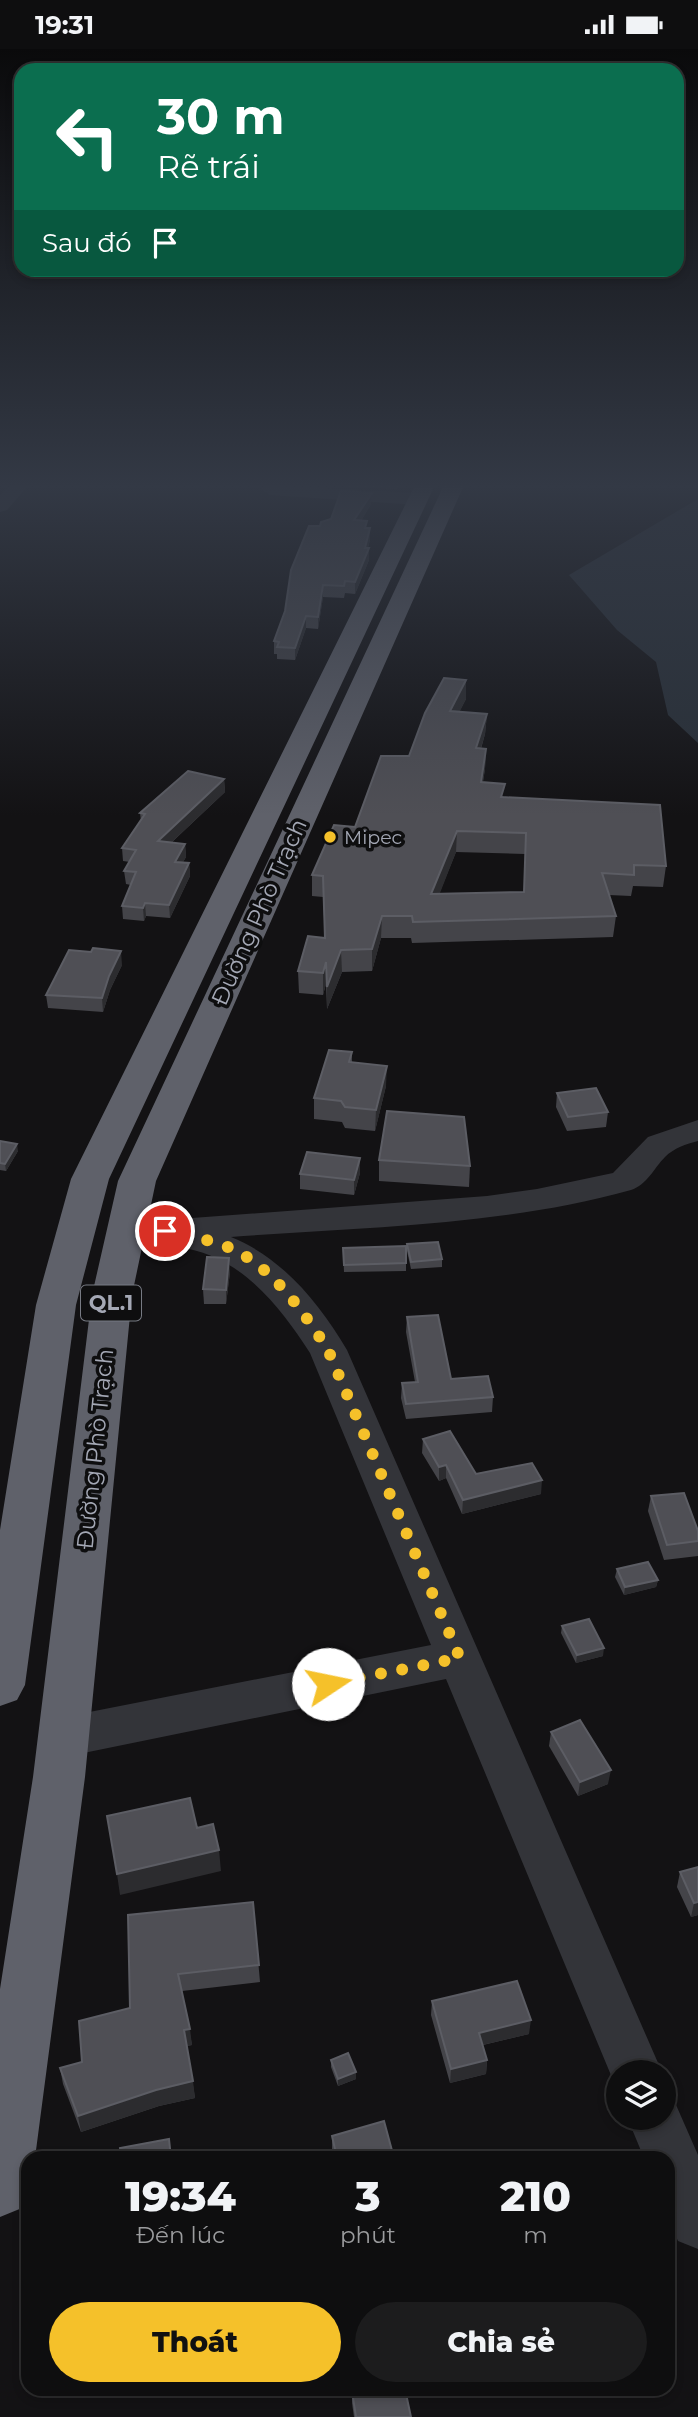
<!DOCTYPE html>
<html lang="vi">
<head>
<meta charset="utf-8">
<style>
	body { margin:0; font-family:Montserrat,sans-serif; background:#1c1c1d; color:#f1f3f6; height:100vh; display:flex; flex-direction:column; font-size:26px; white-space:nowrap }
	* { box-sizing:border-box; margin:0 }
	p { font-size:23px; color:#9b9c9e }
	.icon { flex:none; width:38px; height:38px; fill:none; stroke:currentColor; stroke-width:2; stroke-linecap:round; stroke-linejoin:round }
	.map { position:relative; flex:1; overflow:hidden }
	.details { position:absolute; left:21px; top:2102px; width:654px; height:245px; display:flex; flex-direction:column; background:#0e0e0f; border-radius:21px; box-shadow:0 4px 10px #0003,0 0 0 2px #2e2e2f }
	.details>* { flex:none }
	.top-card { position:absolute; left:14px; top:14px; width:670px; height:214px; border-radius:21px; box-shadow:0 4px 10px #0003,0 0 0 2px #2e2e2f; background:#0b6e4f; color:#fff; overflow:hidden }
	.controls { position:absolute; left:606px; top:2011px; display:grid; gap:14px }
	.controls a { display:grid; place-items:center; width:70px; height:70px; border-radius:50%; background:#0e0e0f; box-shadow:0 4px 10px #0003,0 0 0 2px #2e2e2f; font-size:35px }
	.pin { position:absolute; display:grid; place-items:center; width:60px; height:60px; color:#fff; margin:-30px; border:4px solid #fff; border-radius:50%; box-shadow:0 2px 7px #0007 }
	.me { position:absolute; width:77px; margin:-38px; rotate:79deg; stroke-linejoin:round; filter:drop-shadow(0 0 5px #0008) }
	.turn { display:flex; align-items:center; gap:24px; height:147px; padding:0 28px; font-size:32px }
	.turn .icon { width:91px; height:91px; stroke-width:2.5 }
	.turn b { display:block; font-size:49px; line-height:60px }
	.then { display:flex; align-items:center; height:66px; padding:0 28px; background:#0003; gap:14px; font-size:26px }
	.eta { display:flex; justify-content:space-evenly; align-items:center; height:119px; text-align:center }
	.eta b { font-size:42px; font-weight:800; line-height:49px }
	.button { display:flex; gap:14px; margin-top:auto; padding:14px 28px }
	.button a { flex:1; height:80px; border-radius:42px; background:#f5c12a; color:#111; font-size:28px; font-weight:800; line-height:80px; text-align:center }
	.button a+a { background:#1c1c1d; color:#f1f3f6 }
	.status { display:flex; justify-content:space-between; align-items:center; height:49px; padding:0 35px; background:#0e0e0f; direction:ltr }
	.status svg { height:19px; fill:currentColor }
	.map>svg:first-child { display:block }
</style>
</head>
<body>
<div class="status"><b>19:31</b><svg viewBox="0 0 49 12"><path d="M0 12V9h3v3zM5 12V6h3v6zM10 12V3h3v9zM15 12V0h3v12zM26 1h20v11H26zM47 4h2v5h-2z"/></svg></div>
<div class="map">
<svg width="698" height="2368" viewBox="0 0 698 2368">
	<rect width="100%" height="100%" fill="#131214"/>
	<polygon fill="#293038" points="698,450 698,694 668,666 656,613 617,581 569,526"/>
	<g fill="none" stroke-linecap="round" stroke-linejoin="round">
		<g fill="#333439" fill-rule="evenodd">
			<polygon points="10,436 29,436 7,461 0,463 0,446"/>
			<polygon points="263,436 418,444 427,450 418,456 270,446 261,440"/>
			<path d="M698,1071V1092C686,1095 674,1099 665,1108C654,1119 647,1136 631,1141C502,1177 364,1178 231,1188C283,1209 319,1254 347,1301L662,2023H618V2043L446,1630L64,1708L48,1702L41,1688L48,1674L64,1668L431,1596L310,1304C281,1259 245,1212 189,1200C164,1195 138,1198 114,1191L109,1183L114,1175L126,1172L178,1175L180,1172L192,1169L487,1147L537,1140L613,1124L648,1088Z"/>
			<polygon points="663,2045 673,2049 698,2106 698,2200 678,2192 668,2169 668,2109 644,2109 627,2068 663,2068"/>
		</g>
		<g fill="#5f616a" fill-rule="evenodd">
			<polygon points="415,436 435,436 109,1130 76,1256 25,1636 17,1651 0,1657 0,1481 36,1256 71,1130"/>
			<polygon points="444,436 464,436 156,1132 132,1246 85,1728 35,2109 28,2109 28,2144 22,2159 0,2168 0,1940 33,1728 92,1246 118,1132"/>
		</g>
	</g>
	<g fill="#444449" fill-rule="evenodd">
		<polygon points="348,436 400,436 398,440 348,438"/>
		<polygon points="371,455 361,472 370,491 368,499 369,511 355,545 345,544 344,549 323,548 318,580 306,579 295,611 277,610 277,605 274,605 274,592 320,477 331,470"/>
		<path d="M466,631V650L459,663L487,665L485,685L481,700H486L485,720L483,733L504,748L666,817L663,838L633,837L631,847L609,846L616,867L613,888L412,894L411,889H381L372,922L342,923L327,960L326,935L323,946L299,944L298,922L325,889L323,848L312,847V826L355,778ZM456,803L525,805L524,843L439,845Z"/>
		<polygon points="224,730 225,743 171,794 185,795 186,808 183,813 189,814 190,827 170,869 146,867 144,872 123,870 122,857 131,836 126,835 124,822 130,813 123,812 122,799 141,772 140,764"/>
		<polygon points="122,916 110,941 103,963 48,959 46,946"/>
		<polygon points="352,1003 352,1013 386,1037 375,1082 345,1079 342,1073 314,1070 314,1049"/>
		<polygon points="557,1044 608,1063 606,1078 567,1082 556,1058"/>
		<polygon points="0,1092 18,1102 6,1122 0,1121"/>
		<polygon points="379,1111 470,1117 469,1138 379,1132"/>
		<polygon points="360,1124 354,1146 300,1140 300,1125"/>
		<polygon points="407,1195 442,1210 442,1218 411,1220 407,1202"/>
		<polygon points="406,1197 406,1222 344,1223 343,1199"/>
		<polygon points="230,1223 226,1255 204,1255 203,1240"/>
		<polygon points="407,1268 451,1330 493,1348 492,1363 406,1370 401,1349 402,1334 415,1333 406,1283"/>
		<polygon points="423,1390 476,1425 541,1445 462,1465 446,1429 439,1432 422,1404"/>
		<polygon points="651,1447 698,1482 698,1507 664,1511 648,1462"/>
		<polygon points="617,1520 658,1531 656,1538 624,1546 615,1528"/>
		<polygon points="562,1577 603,1607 576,1614 561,1584"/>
		<polygon points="551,1683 608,1735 578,1747 549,1697"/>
		<polygon points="698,1818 698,1866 691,1868 677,1838 680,1823"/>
		<polygon points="253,1853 260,1933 182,1942 192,1996 187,1997 195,2049 159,2057 81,2083 63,2035 60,2019 82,2013 130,1959"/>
		<polygon points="432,1952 529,1985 483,1996 487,2011 486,2025 450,2034 431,1966"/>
		<polygon points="331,2011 356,2023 356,2030 338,2037 331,2018"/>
		<polygon points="332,2087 394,2109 334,2109 332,2100"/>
		<polygon points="352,2342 411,2368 354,2368 352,2354"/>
	</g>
	<g fill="#2c2c2f">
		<polygon points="372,444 371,455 354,483 354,471"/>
		<polygon points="370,479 370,491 366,506 369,499 369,511 355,545 355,533"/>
		<polygon points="323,536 323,548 318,580 318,568"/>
		<polygon points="306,567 306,579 295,611 295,599"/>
		<polygon points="466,631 466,650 450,682 450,662"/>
		<polygon points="487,665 485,685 475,719 476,699"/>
		<polygon points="486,700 485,720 479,753 481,733"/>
		<polygon points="224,730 225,743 159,805 158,792"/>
		<polygon points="457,782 456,803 431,867 431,845"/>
		<polygon points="185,795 186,808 176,825 175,813"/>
		<polygon points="189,814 190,827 170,869 169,856"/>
		<polygon points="145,854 146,867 144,872 143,859"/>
		<polygon points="382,867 381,889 372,922 372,900"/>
		<polygon points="341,901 342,923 327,960 327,938"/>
		<polygon points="121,902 122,916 110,941 103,963 102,949 109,927"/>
		<polygon points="326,913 326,935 323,946 323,924"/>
		<polygon points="387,1017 386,1037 375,1082 376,1061"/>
		<polygon points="17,1095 18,1102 6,1122 5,1115"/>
		<polygon points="360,1109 360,1124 354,1146 354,1131"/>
		<polygon points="229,1209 230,1223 226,1255 226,1241"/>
		<polygon points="446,1416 446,1429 439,1432 439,1418"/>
		<polygon points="542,1431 541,1445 462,1465 463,1451"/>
		<polygon points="658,1531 656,1538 624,1546 625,1538"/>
		<polygon points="604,1599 603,1607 576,1614 577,1606"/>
		<polygon points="611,1721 608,1735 578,1747 580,1733"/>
		<polygon points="219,1801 221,1822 120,1846 117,1825"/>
		<polygon points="698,1853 698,1866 691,1868 694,1854"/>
		<polygon points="531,1971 529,1985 478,1997 479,1984"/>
		<polygon points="190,1980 192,1996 186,1997 184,1981"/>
		<polygon points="487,2011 486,2025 450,2034 451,2020"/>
		<polygon points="356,2023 356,2030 338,2037 338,2030"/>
		<polygon points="193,2032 195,2049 159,2057 81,2083 78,2067 156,2041"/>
	</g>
	<g fill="#4f4f55" stroke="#5c5d64" stroke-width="2" fill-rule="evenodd">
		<polygon points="341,442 372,444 354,471 367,472 365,479 370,479 365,499 369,499 355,533 345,532 344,537 323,536 318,568 306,567 295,599 277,598 279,593 274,592 285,562 291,521 309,477 320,477 321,473 331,470"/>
		<path d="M444,629L466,631L450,662L487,665L476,699L486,700L481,733L505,735L501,748L660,756L666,817L634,816V826L602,824L616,867L413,873L412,867H382L372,900L341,901L327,938L326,913L323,924L298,922L308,887L325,889L323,827L312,826L334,776L355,778L381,707H409L425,664ZM457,782L526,784L524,843L431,845Z"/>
		<polygon points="188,722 224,730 158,792 185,795 175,813 189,814 169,856 145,854 143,859 122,857 136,823 124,822 136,801 122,799 145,765 140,764"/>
		<polygon points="93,899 121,902 109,927 102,949 46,946 69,901 91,903"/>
		<polygon points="329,1001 352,1003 349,1013 387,1017 376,1061 345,1058 341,1052 314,1049"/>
		<polygon points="596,1039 608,1063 568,1068 557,1044"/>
		<polygon points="387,1062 464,1068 470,1117 379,1111"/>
		<polygon points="0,1092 17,1095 5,1115 0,1114"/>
		<polygon points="307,1103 360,1109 354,1131 300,1125"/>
		<polygon points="438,1193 442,1210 411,1213 407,1195"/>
		<polygon points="406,1197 406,1214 344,1216 343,1199"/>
		<polygon points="207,1208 229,1209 226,1241 203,1240"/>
		<polygon points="438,1266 451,1330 488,1327 493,1348 406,1355 402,1334 418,1333 407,1268"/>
		<polygon points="450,1382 476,1425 532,1414 542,1431 463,1451 446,1416 439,1418 423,1390"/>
		<polygon points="684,1444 698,1482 698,1492 667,1496 651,1447"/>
		<polygon points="648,1513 658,1531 625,1538 617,1520"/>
		<polygon points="589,1570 604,1599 577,1606 562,1577"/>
		<polygon points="580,1671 611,1721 580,1733 551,1683"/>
		<polygon points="190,1749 197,1779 213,1775 219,1801 117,1825 107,1767"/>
		<polygon points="698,1818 698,1853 694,1854 680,1823"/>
		<polygon points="253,1853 259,1916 178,1925 190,1980 184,1981 193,2032 156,2041 78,2067 60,2019 82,2013 79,1972 130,1959 128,1866"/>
		<polygon points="517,1932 531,1971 479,1984 487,2011 451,2020 432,1952"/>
		<polygon points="348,2004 356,2023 338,2030 331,2011"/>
		<polygon points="384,2072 394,2109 337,2109 332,2087"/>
		<polygon points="169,2090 171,2109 121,2109 120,2099"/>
		<polygon points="363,2340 405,2340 411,2368 356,2368 352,2342"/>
	</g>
	<linearGradient id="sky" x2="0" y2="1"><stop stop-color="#0a0a0b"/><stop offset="0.57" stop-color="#333945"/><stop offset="1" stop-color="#333945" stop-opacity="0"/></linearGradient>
	<rect width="698" height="767" fill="url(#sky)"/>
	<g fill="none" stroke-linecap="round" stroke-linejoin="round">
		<path stroke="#f5c12a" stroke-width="12" stroke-dasharray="0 21.6" d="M165,1182C186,1187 208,1190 228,1198C272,1217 303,1262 328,1301L460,1609L328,1635"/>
	</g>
	<circle fill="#f5c12a" stroke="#0e0e0f" stroke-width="2.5" cx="330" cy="788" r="7"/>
	<g text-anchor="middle" stroke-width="7" stroke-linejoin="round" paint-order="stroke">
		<g font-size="19" fill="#a4a8b5" stroke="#0e0e0f" text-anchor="start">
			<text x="344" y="795">Mipec</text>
		</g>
		<rect fill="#0e0e0f" stroke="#777a83" stroke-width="2" x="81" y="1236.5" width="60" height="35" rx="5"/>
		<g font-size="21" font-weight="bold" fill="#a4a8b5">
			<text x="111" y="1261">QL.1</text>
		</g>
		<g font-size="23" fill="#a4a8b5" stroke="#0e0e0f">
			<text transform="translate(259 863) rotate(-66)" y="8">Đường Phò Trạch</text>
			<text transform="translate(95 1400) rotate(-84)" y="8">Đường Phò Trạch</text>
		</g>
	</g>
</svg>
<div class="controls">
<a><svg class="icon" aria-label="layers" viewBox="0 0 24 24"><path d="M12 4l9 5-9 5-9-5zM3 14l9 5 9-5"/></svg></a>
</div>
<div class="pin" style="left:165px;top:1182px;background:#d93025"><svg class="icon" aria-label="arrive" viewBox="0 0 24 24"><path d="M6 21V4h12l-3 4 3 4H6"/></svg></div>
<svg class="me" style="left:328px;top:1635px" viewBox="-20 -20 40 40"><circle r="19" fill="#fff"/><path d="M0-13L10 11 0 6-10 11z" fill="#f5c12a"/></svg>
<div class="top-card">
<div class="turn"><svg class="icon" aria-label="left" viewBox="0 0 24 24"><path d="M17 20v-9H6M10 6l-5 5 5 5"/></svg><div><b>30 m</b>Rẽ trái</div></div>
<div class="then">Sau đó<svg class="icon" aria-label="arrive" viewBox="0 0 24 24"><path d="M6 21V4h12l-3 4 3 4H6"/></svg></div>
</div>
<section class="details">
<div class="eta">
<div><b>19:34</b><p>Đến lúc</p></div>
<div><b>3</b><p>phút</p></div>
<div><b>210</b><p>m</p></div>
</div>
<div class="button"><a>Thoát</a><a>Chia sẻ</a></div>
</section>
</div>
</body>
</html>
